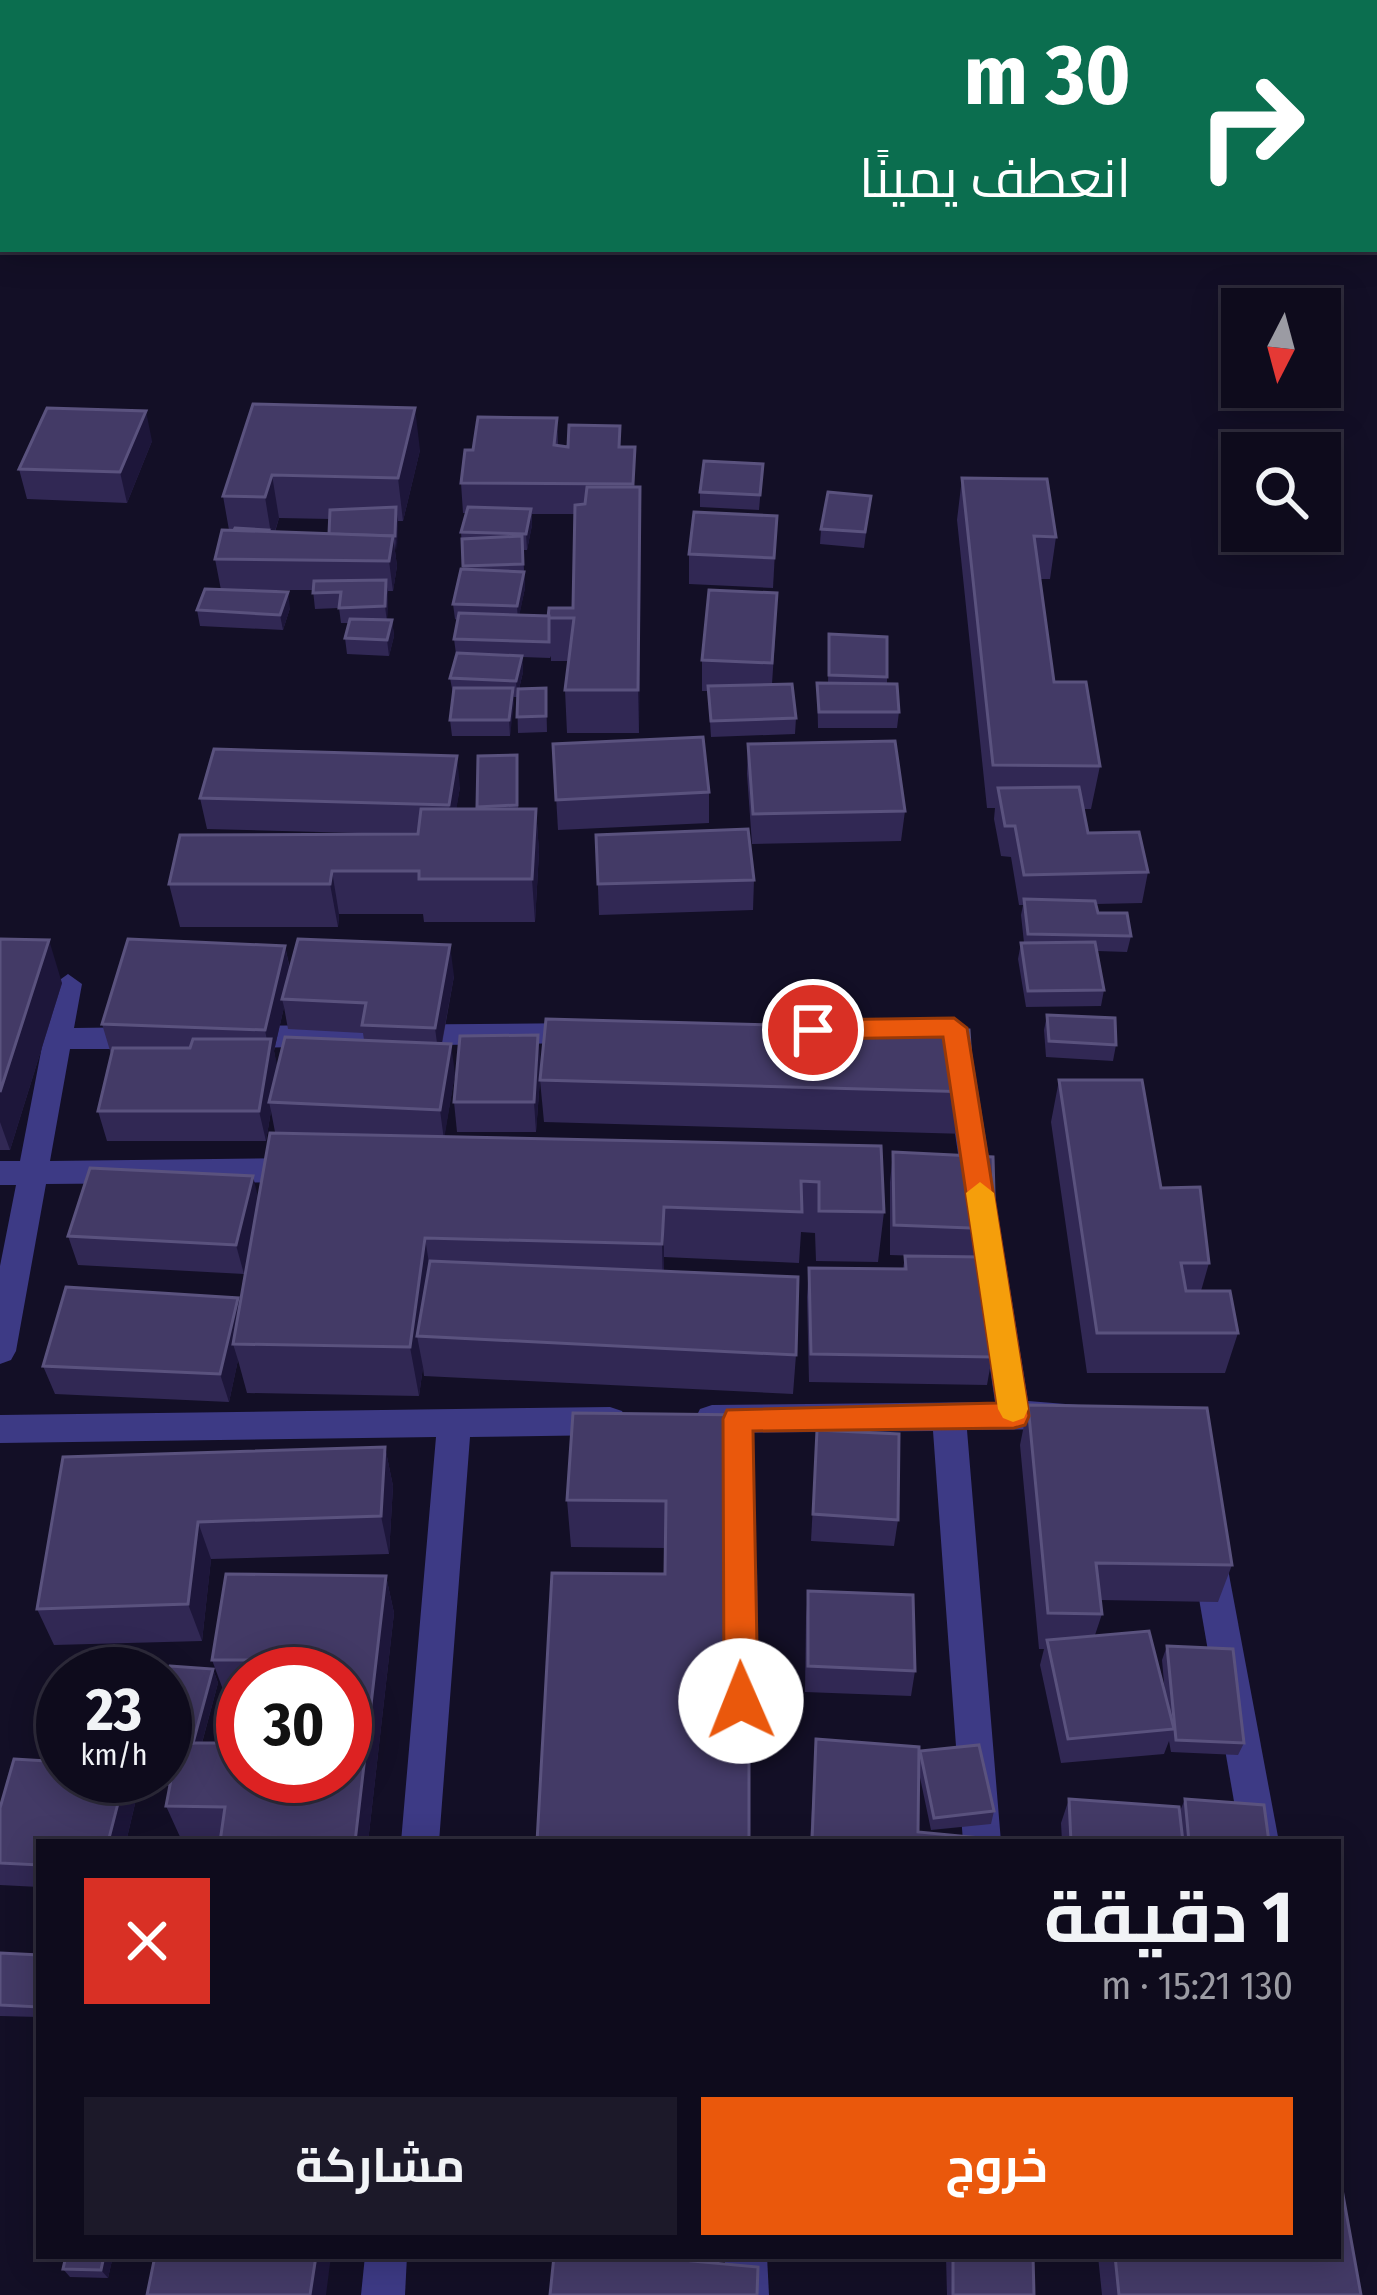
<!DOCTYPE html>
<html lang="ar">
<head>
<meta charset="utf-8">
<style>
	body { margin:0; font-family:"Fira Sans Condensed",Cairo,sans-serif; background:#1c1929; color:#f1f3f6; direction:rtl; height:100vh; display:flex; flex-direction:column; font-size:45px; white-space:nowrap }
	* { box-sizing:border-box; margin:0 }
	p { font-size:39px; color:#9b9ba3 }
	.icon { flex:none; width:66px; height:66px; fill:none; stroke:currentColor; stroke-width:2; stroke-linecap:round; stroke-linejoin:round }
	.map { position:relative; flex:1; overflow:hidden; direction:ltr }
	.sheet { position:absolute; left:36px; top:1839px; width:1305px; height:420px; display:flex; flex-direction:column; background:#0e0b1c; border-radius:0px; box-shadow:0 6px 30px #0003,0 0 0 3px #2e2b3b; direction:rtl }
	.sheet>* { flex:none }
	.banner { position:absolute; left:0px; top:0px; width:1377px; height:252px; box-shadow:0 6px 30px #0003,0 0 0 3px #2e2b3b; direction:rtl; background:#0b6e4f; color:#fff; overflow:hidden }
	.needle { width:78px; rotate:186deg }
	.buttons { position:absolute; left:1221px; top:288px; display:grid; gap:24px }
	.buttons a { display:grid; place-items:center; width:120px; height:120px; border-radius:0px; background:#0e0b1c; box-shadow:0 6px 30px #0003,0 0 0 3px #2e2b3b; font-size:60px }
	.speed { position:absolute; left:36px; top:1647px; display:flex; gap:24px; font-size:60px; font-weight:700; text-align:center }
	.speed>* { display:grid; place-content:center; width:156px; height:156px; border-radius:50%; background:#0e0b1c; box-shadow:0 6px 30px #0003,0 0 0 3px #2e2b3b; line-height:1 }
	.speed small { font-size:30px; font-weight:400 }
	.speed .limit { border:18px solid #d22; background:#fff; color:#111 }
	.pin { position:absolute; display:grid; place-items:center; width:102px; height:102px; color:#fff; margin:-51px; border:6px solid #fff; border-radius:50%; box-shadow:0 3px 12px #0007 }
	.me { position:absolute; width:132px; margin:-66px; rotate:359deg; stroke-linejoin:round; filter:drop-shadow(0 0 9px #0008) }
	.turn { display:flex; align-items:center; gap:42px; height:252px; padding:0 48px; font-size:54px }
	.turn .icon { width:156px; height:156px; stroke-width:2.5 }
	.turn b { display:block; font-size:84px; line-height:102px }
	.round { display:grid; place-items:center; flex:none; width:126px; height:126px; border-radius:0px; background:#1c1929 }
	.headline { display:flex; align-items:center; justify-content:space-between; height:204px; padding:0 48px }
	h1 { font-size:72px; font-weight:700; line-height:90px }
	.primary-button { display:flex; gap:24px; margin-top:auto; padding:24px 48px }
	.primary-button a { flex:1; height:138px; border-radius:0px; background:#ea580c; color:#fff; font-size:48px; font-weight:700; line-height:138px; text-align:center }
	.primary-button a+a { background:#1c1929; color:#f1f3f6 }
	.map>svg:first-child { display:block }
</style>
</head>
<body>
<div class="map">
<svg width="1377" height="2295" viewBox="0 0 1377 2295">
	<rect width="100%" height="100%" fill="#130f26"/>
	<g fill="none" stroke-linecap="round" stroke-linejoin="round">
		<g fill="#3d3a85" fill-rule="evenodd">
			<polygon points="68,974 82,984 74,1028 147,1027 161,1038 147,1049 70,1049 50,1161 303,1158 314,1162 318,1170 314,1178 303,1182 46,1184 16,1351 11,1360 0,1364 0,1266 16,1185 0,1185 0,1161 20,1161 54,984"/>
			<polygon points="954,1018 968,1028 1028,1401 1078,1405 1083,1415 1078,1425 1066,1429 967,1430 1001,1842 963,1842 933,1431 712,1433 700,1429 695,1419 700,1409 712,1405 995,1402 941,1039 861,1039 847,1029 861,1019"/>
			<polygon points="585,1023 599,1033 585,1043 237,1048 223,1037 237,1026"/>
			<polygon points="610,1407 622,1411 627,1421 622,1431 610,1435 470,1437 439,1842 401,1842 436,1437 0,1443 0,1415"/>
			<polygon points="1210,1548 1222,1553 1227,1564 1279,1842 1241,1842 1193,1564 1198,1553"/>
			<polygon points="740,1550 752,1555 757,1566 759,1740 754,1752 741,1757 728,1752 723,1740 723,1566 728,1555"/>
			<polygon points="365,2256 407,2256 405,2295 361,2295"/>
			<polygon points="725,2256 767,2256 769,2295 725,2295"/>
		</g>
	</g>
	<g fill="#312854" fill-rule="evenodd">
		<polygon points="0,47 3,47 3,201 0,200"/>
		<path d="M253,404L420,450L403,521H398L395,551L397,566L393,591H388L387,620H392L394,636L389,656L347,654L345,638L348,623H341L339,608L315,609L313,590H221L215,559L229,530L223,496ZM279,518L330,519L329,534L275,532Z"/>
		<path d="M557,418L558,446L568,447L620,426V447L635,487H640L639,733H567L565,690L569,661H551V656L550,658L522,657L523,672L519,689L546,688L547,732L518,733L517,697H513L510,736H452L450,720L453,694L450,678L456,654L454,639L457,620L455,619L453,604L463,569L461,532L466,513H463L461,483L473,450ZM532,514H574L573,608L549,616L519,615L525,588L523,550H527L532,525Z"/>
		<polygon points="152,441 127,503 27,499 19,469"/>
		<polygon points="763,464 759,510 700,507 700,492"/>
		<polygon points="962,478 1056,537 1050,579 1040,579 1054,682 1100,766 1091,809 1083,809 1088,833 1148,872 1142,903 1096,904 1098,913 1131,936 1127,952 1097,951 1104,990 1101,1006 1026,1007 1018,959 1021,943 1024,943 1021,915 1023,905 1019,905 1011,857 1001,856 994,819 995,808 987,808 957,520"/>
		<polygon points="871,496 864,548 820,544 821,529"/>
		<polygon points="777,516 773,588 689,584 689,554"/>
		<polygon points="290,608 283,630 200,626 197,610"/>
		<polygon points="776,623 772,684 796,718 795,734 711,737 708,691 702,691 702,660"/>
		<polygon points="829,634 887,637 887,683 899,712 897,728 818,728 817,683 828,683"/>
		<polygon points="553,744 709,792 709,823 558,830"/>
		<polygon points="748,744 905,811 901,841 752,844 747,774"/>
		<polygon points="478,756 518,770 518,809 536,809 539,852 535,922 424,922 423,914 339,914 338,927 180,927 169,884 394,834 207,829 200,798 460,787 456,809 477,809"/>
		<polygon points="596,835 754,880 753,910 599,915"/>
		<polygon points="0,939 62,983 10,1150 0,1150"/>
		<path d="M285,946L290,969L454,976L442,1044L455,1074L444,1137L881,1146L884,1212L878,1262L816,1261L815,1233L801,1232L799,1263L664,1257V1271L796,1355L793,1394L424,1376L423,1367L419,1396L247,1393L238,1360L229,1402L55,1394L43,1366L240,1305L249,1251L244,1274L78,1265L68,1236L259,1198L320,1134L275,1132L271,1111L266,1141H107L98,1111L111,1054L102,1024ZM284,1007L288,1029L363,1033L364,1040L277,1068L274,1051Z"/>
		<polygon points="1047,1015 1116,1045 1113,1061 1046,1057 1044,1030"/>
		<polygon points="541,1066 536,1132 457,1132 454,1102"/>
		<polygon points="540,1080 973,1092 967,1134 544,1122"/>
		<polygon points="1059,1080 1161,1188 1209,1263 1201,1291 1238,1333 1225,1373 1087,1373 1051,1122"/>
		<polygon points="893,1152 995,1229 990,1258 983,1258 992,1357 987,1385 809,1382 807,1297 809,1268 903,1269 905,1256 949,1257 890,1255 890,1182"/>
		<polygon points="1028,1405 1232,1565 1218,1602 1100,1600 1102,1614 1095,1635 1165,1694 1162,1660 1167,1646 1244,1743 1238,1755 1171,1752 1169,1741 1164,1754 1061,1763 1040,1665 1044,1649 1039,1649 1020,1445"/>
		<polygon points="573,1413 750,1558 748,1604 740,1604 739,1699 749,1842 665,1574 666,1548 571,1547 567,1500"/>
		<polygon points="817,1430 898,1520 894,1546 811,1541"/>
		<polygon points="385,1447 393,1486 389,1554 211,1559 202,1641 54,1645 37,1609 63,1457"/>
		<polygon points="386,1576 394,1613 368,1842 220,1842 220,1840 181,1839 166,1806 170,1786 150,1784 146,1776 165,1776 165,1687 213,1669 218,1683 202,1743 243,1776 345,1674 243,1674 243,1696 225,1695 212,1660"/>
		<polygon points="808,1591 915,1671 911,1696 805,1692 806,1617"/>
		<polygon points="816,1739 919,1759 920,1751 994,1811 991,1824 931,1830 918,1768 918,1832 1003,1842 810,1842"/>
		<polygon points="125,1776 131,1776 138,1791 126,1842 39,1842 39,1887 0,1885 0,1808"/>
		<polygon points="1069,1799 1180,1811 1185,1799 1269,1842 1062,1842 1061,1823"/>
		<polygon points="0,1953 39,1955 39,2017 0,2016"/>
		<polygon points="113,2256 108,2278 70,2277 63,2269"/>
		<polygon points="946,2256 1033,2256 1034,2295 947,2295"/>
		<polygon points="1098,2256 1338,2256 1361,2295 1102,2295"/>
	</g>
	<g fill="#1d163a">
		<polygon points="214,0 256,0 257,1 255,3 211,3"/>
		<polygon points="415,408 420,450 403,521 398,478"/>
		<polygon points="146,411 152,441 127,503 120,472"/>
		<polygon points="272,475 279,518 272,540 265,497"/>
		<polygon points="640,487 641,530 639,733 638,690"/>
		<polygon points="396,507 398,523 397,551 395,536"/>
		<polygon points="531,509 532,525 527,550 526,534"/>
		<polygon points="393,536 397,566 393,591 389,561"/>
		<polygon points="522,536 525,588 518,622 517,606 524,572"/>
		<polygon points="386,580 388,595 387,622 385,606"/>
		<polygon points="288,592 290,608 283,630 280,615"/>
		<polygon points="392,620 394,636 389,656 387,640"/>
		<polygon points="522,656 523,672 517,697 516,681"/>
		<polygon points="513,688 514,704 510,736 509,720"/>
		<polygon points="457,756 460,787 452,836 449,805"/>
		<polygon points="536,809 539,852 535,922 532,879"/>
		<polygon points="332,871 339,914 338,927 330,884"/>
		<polygon points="49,940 62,983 10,1150 0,1122 0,1092"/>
		<polygon points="450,945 454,976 439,1058 435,1028"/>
		<polygon points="285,946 291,976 282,999 284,1007 274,1051 278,1069 269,1102 271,1111 266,1141 259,1111 269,1051 265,1030"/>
		<polygon points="538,1035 541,1066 536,1132 534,1102"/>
		<polygon points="451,1044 455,1074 444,1140 440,1110"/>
		<polygon points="253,1176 260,1205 244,1274 236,1245"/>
		<polygon points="664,1207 664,1257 663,1294 662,1244"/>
		<polygon points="425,1238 433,1288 417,1336 423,1367 419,1396 410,1347"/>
		<polygon points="238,1298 246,1326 233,1344 238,1360 229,1402 220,1374"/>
		<polygon points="385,1447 393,1486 389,1554 381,1516"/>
		<polygon points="198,1522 211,1559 202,1641 188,1604"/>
		<polygon points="386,1576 394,1613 368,1842 355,1842"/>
		<polygon points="213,1669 218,1683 190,1787 185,1775"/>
		<polygon points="125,1776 131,1776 138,1791 126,1842 108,1842"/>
		<polygon points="104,2256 113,2256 108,2278 101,2270"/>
		<polygon points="316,2256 331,2256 326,2295 310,2295"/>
	</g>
	<g fill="#433a66" stroke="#5a527e" stroke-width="3">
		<polygon points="46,0 214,0 211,3 43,3"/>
		<rect x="0" y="47" width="3" height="17"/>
		<polygon points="3,65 3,97 0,97 0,68"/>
		<rect x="0" y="108" width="3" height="54"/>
		<polygon points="253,404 415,408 398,478 272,475 265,497 223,496"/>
		<polygon points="47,408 146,411 120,472 19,469"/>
		<polygon points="478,417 557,418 554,445 568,447 569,425 620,426 619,447 635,447 633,484 461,483 465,450 473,450"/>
		<polygon points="704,461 763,464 760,495 700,492"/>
		<polygon points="962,478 1047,479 1056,537 1034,536 1054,682 1086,682 1100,766 993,765"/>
		<polygon points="587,487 640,487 638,690 565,690 574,618 548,618 549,608 573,608 575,505 585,504"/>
		<polygon points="828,492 871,496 865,532 821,529"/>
		<polygon points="396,507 395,536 329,534 330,510"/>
		<polygon points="468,507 531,509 526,534 461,532"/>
		<polygon points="694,512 777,516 774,558 689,554"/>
		<polygon points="235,528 268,530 267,531 234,530"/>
		<polygon points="222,530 393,536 389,561 215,559"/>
		<polygon points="522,536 523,564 463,566 462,539"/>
		<polygon points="461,569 524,572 517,606 453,604"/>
		<polygon points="386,580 385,606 339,608 341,592 313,593 314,581"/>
		<polygon points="205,589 288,592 280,615 197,610"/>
		<polygon points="709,590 777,593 772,663 702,660"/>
		<polygon points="459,613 549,616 549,642 454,639"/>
		<polygon points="350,619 392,620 387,640 345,638"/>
		<polygon points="829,634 887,637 887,677 829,675"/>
		<polygon points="457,653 522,656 516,681 450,678"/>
		<polygon points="817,683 897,684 899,712 819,712"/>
		<polygon points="792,684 796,718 711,721 708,686"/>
		<polygon points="454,688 513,688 509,720 450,720"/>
		<polygon points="546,688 546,716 517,717 518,689"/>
		<polygon points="703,737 709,792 556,800 553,744"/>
		<polygon points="895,741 905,811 753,814 748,744"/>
		<polygon points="214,749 457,756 449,805 200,798"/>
		<polygon points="517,755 517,805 477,807 478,756"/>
		<polygon points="1079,787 1088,833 1139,832 1148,872 1024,875 1015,826 1005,826 998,788"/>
		<polygon points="421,809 536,809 532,879 419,879 419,871 332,871 330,884 169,884 180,835 418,834"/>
		<polygon points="748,829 754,880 598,884 596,835"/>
		<polygon points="1024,899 1095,901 1098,913 1127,913 1131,936 1028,934"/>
		<polygon points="0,939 49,940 0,1092"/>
		<polygon points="128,939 285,946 265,1030 102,1024"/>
		<polygon points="298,939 450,945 435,1028 362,1025 366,1003 282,999"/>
		<polygon points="1095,942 1104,990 1028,991 1021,943"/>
		<polygon points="1047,1015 1115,1018 1116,1045 1049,1041"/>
		<polygon points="546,1019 969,1030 973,1092 540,1080"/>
		<polygon points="538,1035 534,1102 454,1102 460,1036"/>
		<polygon points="285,1037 451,1044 440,1110 269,1102"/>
		<polygon points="193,1039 271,1039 259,1111 98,1111 113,1048 190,1048"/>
		<polygon points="1059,1080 1142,1080 1161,1188 1200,1187 1209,1263 1181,1263 1186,1291 1230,1291 1238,1333 1097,1333"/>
		<polygon points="270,1133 881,1146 884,1212 819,1211 819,1182 801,1181 802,1212 664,1207 662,1244 425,1238 410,1347 233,1344"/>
		<polygon points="893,1152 993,1157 995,1229 894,1225"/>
		<polygon points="90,1168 253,1176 236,1245 68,1236"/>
		<polygon points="905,1256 983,1257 992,1357 811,1354 809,1268 906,1269"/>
		<polygon points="430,1261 798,1277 796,1355 417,1336"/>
		<polygon points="66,1287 238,1298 220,1374 43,1366"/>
		<polygon points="1028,1405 1207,1408 1232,1565 1096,1563 1102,1614 1048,1613"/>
		<polygon points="573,1413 749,1415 750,1558 740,1558 740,1670 706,1669 705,1699 749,1699 749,1842 537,1842 552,1573 665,1574 666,1501 567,1500"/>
		<polygon points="817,1430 899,1434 898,1520 813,1514"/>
		<polygon points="385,1447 381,1516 198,1522 188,1604 37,1609 63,1457"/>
		<polygon points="226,1574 386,1576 355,1842 220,1842 225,1807 166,1806 178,1743 243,1743 243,1776 345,1776 345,1674 266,1674 268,1660 212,1660"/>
		<polygon points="808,1591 913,1595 915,1671 808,1666"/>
		<polygon points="1149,1631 1174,1729 1068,1739 1047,1640"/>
		<polygon points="1167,1646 1233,1649 1244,1743 1176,1740"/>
		<polygon points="170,1666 213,1669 193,1743 178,1743 172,1774 165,1773 165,1687"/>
		<polygon points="816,1739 919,1747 918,1832 1003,1840 1003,1842 812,1842"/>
		<polygon points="979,1745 994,1811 934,1818 920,1751"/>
		<polygon points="14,1759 63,1762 63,1776 125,1776 108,1842 39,1842 39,1865 0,1863 0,1808"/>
		<polygon points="1069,1799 1179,1807 1183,1842 1071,1842"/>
		<polygon points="1185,1799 1264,1805 1269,1842 1189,1842"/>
		<polygon points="0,1953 39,1955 39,2007 0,2005"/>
		<polygon points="1338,2167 1361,2295 1119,2295 1115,2256 1338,2256"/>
		<polygon points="66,2256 104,2256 101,2270 63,2269"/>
		<polygon points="155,2256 316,2256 310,2295 147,2295"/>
		<polygon points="554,2256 691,2256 691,2261 758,2267 757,2295 550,2295"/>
		<polygon points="953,2256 1033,2256 1034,2295 953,2295"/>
	</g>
	<polygon fill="#ea580c" stroke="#983908" stroke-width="3" points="954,1018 967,1028 1029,1416 1025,1425 1014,1428 753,1431 758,1701 753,1712 741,1716 729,1712 724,1701 723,1419 727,1410 997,1403 943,1037 813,1039 800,1030 813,1020"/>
	<polygon fill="#f59e0b" points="980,1182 994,1193 1028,1409 1024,1418 1013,1422 1003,1418 998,1409 966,1193"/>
</svg>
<div class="buttons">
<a><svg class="needle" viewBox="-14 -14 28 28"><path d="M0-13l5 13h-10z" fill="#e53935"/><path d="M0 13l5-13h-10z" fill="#9b9ba3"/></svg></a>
<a><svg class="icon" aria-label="search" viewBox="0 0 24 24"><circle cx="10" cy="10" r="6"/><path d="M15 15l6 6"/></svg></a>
</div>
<div class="speed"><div>23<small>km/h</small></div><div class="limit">30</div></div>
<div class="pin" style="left:813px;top:1030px;background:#d93025"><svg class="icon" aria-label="arrive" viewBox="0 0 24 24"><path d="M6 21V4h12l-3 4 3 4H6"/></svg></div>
<svg class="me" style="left:741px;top:1701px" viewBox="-20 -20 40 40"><circle r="19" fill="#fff"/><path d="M0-13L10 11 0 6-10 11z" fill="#ea580c"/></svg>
<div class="banner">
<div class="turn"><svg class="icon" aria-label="right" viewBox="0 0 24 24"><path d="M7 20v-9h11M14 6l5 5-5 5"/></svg><div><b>30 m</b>انعطف يمينًا</div></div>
</div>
<section class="sheet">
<div class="headline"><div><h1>1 دقيقة</h1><p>130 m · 15:21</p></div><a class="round" style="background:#d93025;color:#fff"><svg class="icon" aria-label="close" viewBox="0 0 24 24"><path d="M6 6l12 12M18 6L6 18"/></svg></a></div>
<div class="primary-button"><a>خروج</a><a>مشاركة</a></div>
</section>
</div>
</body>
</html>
